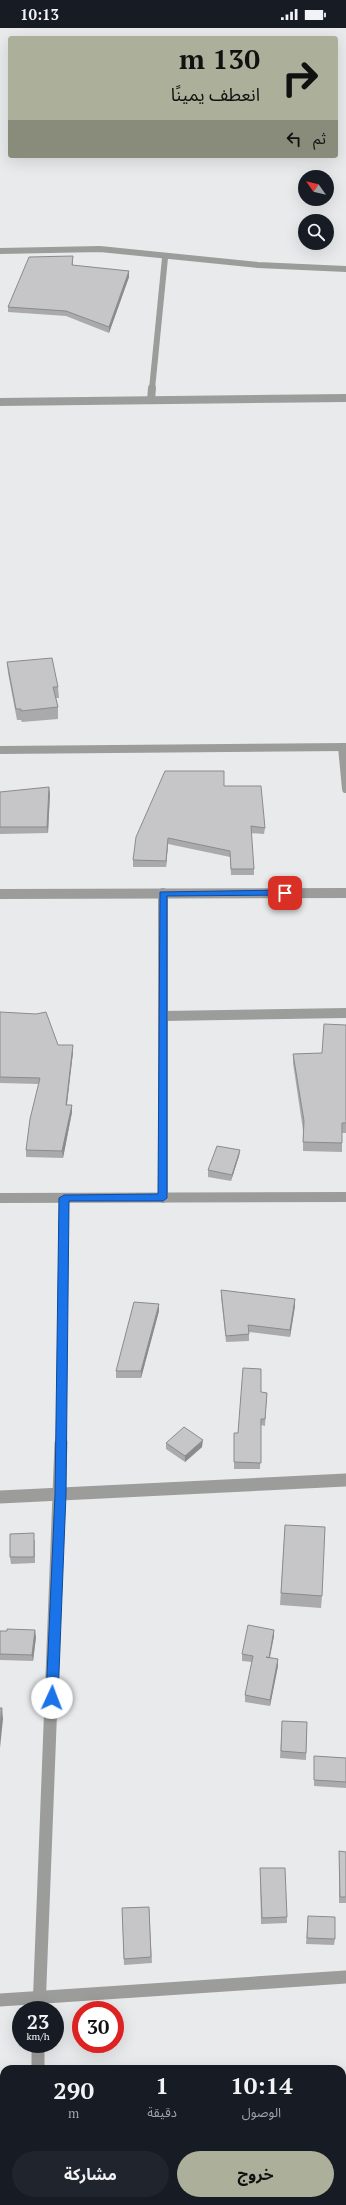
<!DOCTYPE html>
<html lang="ar">
<head>
<meta charset="utf-8">
<style>
	body { margin:0; font-family:"PT Serif","Noto Sans Arabic",serif; background:#20242c; color:#f1f3f6; direction:rtl; height:100vh; display:flex; flex-direction:column; font-size:15px; white-space:nowrap }
	* { box-sizing:border-box; margin:0 }
	p { font-size:13px; color:#9ea1a6 }
	.icon { flex:none; width:22px; height:22px; fill:none; stroke:currentColor; stroke-width:2; stroke-linecap:round; stroke-linejoin:round }
	.map { position:relative; flex:1; overflow:hidden; direction:ltr }
	.panel { position:absolute; left:0px; top:2037px; width:346px; height:140px; display:flex; flex-direction:column; background:#171b24; border-radius:12px 12px 0 0; box-shadow:0 4px 16px #0002; direction:rtl }
	.panel>* { flex:none }
	.banner { position:absolute; left:8px; top:8px; width:330px; height:122px; border-radius:4px; box-shadow:0 4px 16px #0002; direction:rtl; background:#acaf99; color:#111; overflow:hidden }
	.needle { width:26px; rotate:304deg }
	.controls { position:absolute; left:298px; top:142px; display:grid; gap:8px }
	.controls a { display:grid; place-items:center; width:36px; height:36px; border-radius:50%; background:#171b24; box-shadow:0 4px 16px #0002; font-size:20px }
	.speed { position:absolute; left:12px; top:1973px; display:flex; gap:8px; font-size:20px; font-weight:700; text-align:center }
	.speed>* { display:grid; place-content:center; width:52px; height:52px; border-radius:50%; background:#171b24; box-shadow:0 4px 16px #0002; line-height:1 }
	.speed small { font-size:10px; font-weight:400 }
	.speed .limit { border:6px solid #d22; background:#fff; color:#111 }
	.pin { position:absolute; display:grid; place-items:center; width:34px; height:34px; color:#fff; margin:-17px; border-radius:8px; box-shadow:0 2px 6px #0006 }
	.me { position:absolute; width:44px; margin:-22px; rotate:2deg; stroke-linejoin:round; filter:drop-shadow(0 0 3px #0008) }
	.turn { display:flex; align-items:center; gap:14px; height:84px; padding:0 12px; font-size:18px }
	.turn .icon { width:52px; height:52px; stroke-width:2.5 }
	.turn b { display:block; font-size:28px; line-height:34px }
	.then { display:flex; align-items:center; height:38px; padding:0 12px; background:#0003; gap:8px; font-size:15px }
	.eta { display:flex; justify-content:space-evenly; align-items:center; height:68px; text-align:center }
	.eta b { font-size:24px; font-weight:700; line-height:28px }
	.action { display:flex; gap:8px; margin-top:auto; padding:8px 12px }
	.action a { flex:1; height:46px; border-radius:24px; background:#acaf99; color:#111; font-size:16px; font-weight:700; line-height:46px; text-align:center }
	.action a+a { background:#20242c; color:#f1f3f6 }
	.status { display:flex; justify-content:space-between; align-items:center; height:28px; padding:0 20px; background:#171b24; direction:ltr }
	.status svg { height:11px; fill:currentColor }
	.map>svg:first-child { display:block }
</style>
</head>
<body>
<div class="status"><b>10:13</b><svg viewBox="0 0 49 12"><path d="M0 12V9h3v3zM5 12V6h3v6zM10 12V3h3v9zM15 12V0h3v12zM26 1h20v11H26zM47 4h2v5h-2z"/></svg></div>
<div class="map">
<svg width="346" height="2177" viewBox="0 0 346 2177">
	<rect width="100%" height="100%" fill="#e8eaec"/>
	<g fill="none" stroke-linecap="round" stroke-linejoin="round">
		<g stroke="#9c9c9b" stroke-width="6">
			<polyline points="0,223 100,221 258,237 346,241"/>
			<polyline points="152,361 165,230"/>
		</g>
		<g stroke="#9c9c9b" stroke-width="8">
			<polyline points="151,372 152,360"/>
			<polyline points="0,374 346,370"/>
			<polyline points="342,719 346,761"/>
			<polyline points="0,722 346,719"/>
		</g>
		<g stroke="#9c9c9b" stroke-width="10">
			<polyline points="163,865 163,1170"/>
			<polyline points="0,866 346,865"/>
			<polyline points="163,988 346,985"/>
			<polyline points="0,1170 346,1169"/>
			<polyline points="61,1416 64,1170"/>
		</g>
		<g stroke="#9c9c9b" stroke-width="13">
			<polyline points="0,1469 346,1452"/>
			<polyline points="0,1972 346,1949"/>
			<polyline points="39,1982 61,1415"/>
			<polyline points="38,2016 38,2041"/>
			<polyline points="33,2173 33,2177"/>
		</g>
	</g>
	<g fill="#aaaaac">
		<polygon points="73,233 73,238 129,243 129,249 109,305 66,288 8,284 8,279"/>
		<polygon points="7,634 58,659 59,670 56,670 58,679 58,691 22,694 21,692 17,692 8,645"/>
		<polygon points="224,758 265,800 264,806 251,805 254,841 254,847 231,847 230,829 168,816 166,839 133,839 133,832"/>
		<polygon points="0,764 50,765 48,805 0,806"/>
		<polygon points="0,984 58,1017 73,1024 67,1077 72,1077 72,1084 63,1130 26,1129 26,1122 39,1056 0,1055"/>
		<polygon points="346,997 346,1105 342,1105 342,1124 303,1123 303,1102 293,1035 293,1026 322,1025"/>
		<polygon points="240,1122 239,1128 231,1153 208,1149 208,1142"/>
		<polygon points="221,1262 295,1271 295,1278 290,1309 249,1304 249,1313 226,1314 221,1269"/>
		<polygon points="159,1283 141,1350 116,1350 116,1343"/>
		<polygon points="261,1364 267,1365 265,1398 261,1397 260,1441 234,1441 234,1405 238,1405"/>
		<polygon points="166,1415 202,1419 185,1434 166,1421"/>
		<polygon points="285,1497 322,1568 321,1580 280,1577"/>
		<polygon points="35,1512 35,1535 11,1536 10,1529"/>
		<polygon points="274,1602 274,1608 270,1630 278,1638 270,1678 245,1674 245,1667 252,1634 242,1633 242,1626"/>
		<polygon points="0,1603 36,1609 33,1633 0,1632"/>
		<polygon points="282,1693 307,1694 306,1732 280,1730"/>
		<polygon points="314,1728 346,1730 346,1760 314,1758"/>
		<polygon points="339,1823 346,1824 346,1875 339,1875"/>
		<polygon points="260,1840 287,1889 287,1895 261,1896"/>
		<polygon points="149,1879 152,1935 124,1937 122,1880"/>
		<polygon points="308,1888 335,1911 334,1917 306,1916"/>
		<polygon points="342,2098 346,2099 346,2136 342,2135"/>
	</g>
	<g fill="#8b8b8c">
		<polygon points="129,243 129,249 109,305 109,299"/>
		<polygon points="49,759 50,765 48,805 47,799"/>
		<polygon points="168,810 168,816 166,839 166,833"/>
		<polygon points="73,1017 73,1024 66,1083 66,1077"/>
		<polygon points="72,1077 72,1084 63,1130 62,1123"/>
		<polygon points="240,1122 239,1128 231,1153 232,1147"/>
		<polygon points="295,1271 295,1278 290,1309 290,1302"/>
		<polygon points="159,1276 159,1283 141,1350 141,1343"/>
		<polygon points="203,1412 202,1419 185,1434 185,1428"/>
		<polygon points="35,1602 36,1609 33,1633 32,1627"/>
		<polygon points="274,1602 274,1608 268,1636 269,1630"/>
		<polygon points="278,1631 278,1638 270,1678 270,1672"/>
		<polygon points="2,1680 3,1691 0,1720 0,1699"/>
	</g>
	<g fill="#c6c6c8" stroke="#8b8b8c">
		<polygon points="73,228 72,237 129,243 109,299 66,283 8,279 29,229"/>
		<polygon points="52,630 58,659 53,659 58,679 21,683 21,681 16,681 7,634"/>
		<polygon points="165,743 224,743 224,758 261,758 265,800 251,798 254,841 231,841 230,823 168,810 166,833 133,832 136,809"/>
		<polygon points="49,759 47,799 0,799 0,764"/>
		<polygon points="0,984 36,986 46,984 58,1017 73,1017 66,1077 72,1077 62,1123 26,1122 30,1091 40,1050 0,1049"/>
		<polygon points="324,996 346,997 346,1095 342,1095 342,1115 303,1114 304,1093 293,1026 322,1025"/>
		<polygon points="217,1118 240,1122 232,1147 208,1142"/>
		<polygon points="221,1262 295,1271 290,1302 248,1297 249,1306 226,1308"/>
		<polygon points="134,1274 159,1276 141,1343 116,1343"/>
		<polygon points="243,1340 261,1341 261,1364 267,1365 265,1391 261,1391 261,1435 234,1434 234,1405 238,1405"/>
		<polygon points="184,1399 203,1412 185,1428 166,1415"/>
		<polygon points="285,1497 325,1499 322,1568 281,1565"/>
		<polygon points="34,1505 34,1529 10,1529 10,1506"/>
		<polygon points="248,1597 274,1602 269,1630 266,1629 278,1631 270,1672 245,1667 253,1628 242,1626"/>
		<polygon points="7,1601 35,1602 32,1627 0,1626 0,1603 7,1603"/>
		<polygon points="0,1680 2,1680 0,1699"/>
		<polygon points="282,1693 307,1694 306,1725 281,1723"/>
		<polygon points="314,1728 346,1730 346,1754 314,1752"/>
		<polygon points="339,1823 346,1824 346,1869 340,1869"/>
		<polygon points="260,1840 285,1840 287,1889 262,1890"/>
		<polygon points="149,1879 151,1929 124,1931 122,1880"/>
		<polygon points="308,1888 335,1889 335,1911 307,1910"/>
		<polygon points="342,2098 346,2099 346,2130 342,2129"/>
		<polygon points="0,2169 4,2170 4,2173 19,2173 25,2174 27,2177 0,2177"/>
	</g>
	<polygon fill="#1a73e8" stroke="#114b97" points="285,862 289,865 288,867 167,868 167,1170 163,1173 69,1173 66,1466 58,1670 52,1675 46,1670 55,1466 59,1170 64,1167 158,1166 160,864"/>
</svg>
<div class="controls">
<a><svg class="needle" viewBox="-14 -14 28 28"><path d="M0-13l5 13h-10z" fill="#e53935"/><path d="M0 13l5-13h-10z" fill="#9ea1a6"/></svg></a>
<a><svg class="icon" aria-label="search" viewBox="0 0 24 24"><circle cx="10" cy="10" r="6"/><path d="M15 15l6 6"/></svg></a>
</div>
<div class="speed"><div>23<small>km/h</small></div><div class="limit">30</div></div>
<div class="pin" style="left:285px;top:865px;background:#d93025"><svg class="icon" aria-label="arrive" viewBox="0 0 24 24"><path d="M6 21V4h12l-3 4 3 4H6"/></svg></div>
<svg class="me" style="left:52px;top:1670px" viewBox="-20 -20 40 40"><circle r="19" fill="#fff"/><path d="M0-13L10 11 0 6-10 11z" fill="#1a73e8"/></svg>
<div class="banner">
<div class="turn"><svg class="icon" aria-label="right" viewBox="0 0 24 24"><path d="M7 20v-9h11M14 6l5 5-5 5"/></svg><div><b>130 m</b>انعطف يمينًا</div></div>
<div class="then">ثم<svg class="icon" aria-label="left" viewBox="0 0 24 24"><path d="M17 20v-9H6M10 6l-5 5 5 5"/></svg></div>
</div>
<section class="panel">
<div class="eta">
<div><b>10:14</b><p>الوصول</p></div>
<div><b>1</b><p>دقيقة</p></div>
<div><b>290</b><p>m</p></div>
</div>
<div class="action"><a>خروج</a><a>مشاركة</a></div>
</section>
</div>
</body>
</html>
